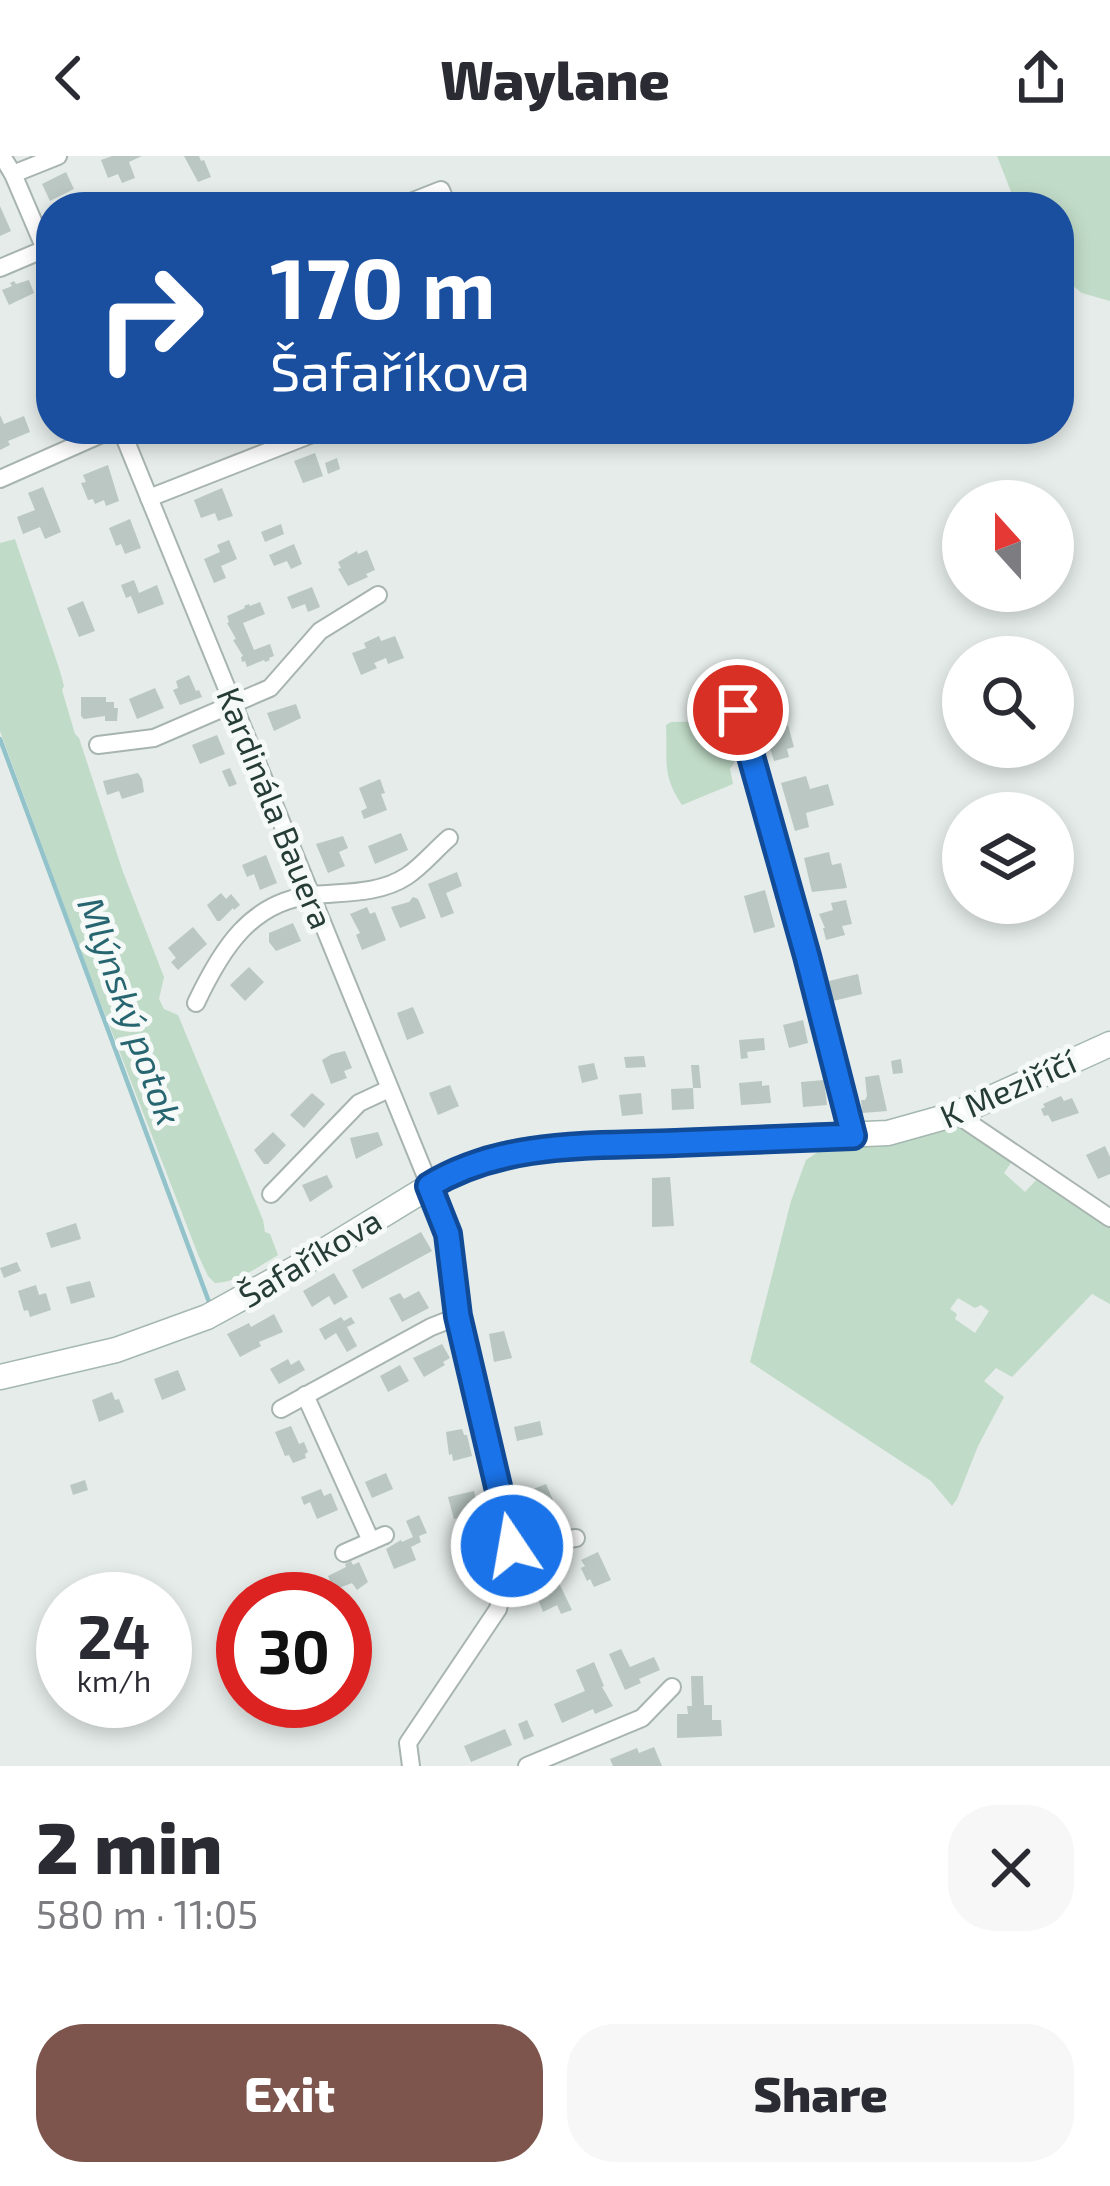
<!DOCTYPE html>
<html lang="en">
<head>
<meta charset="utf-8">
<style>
	body { margin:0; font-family:"Exo 2",sans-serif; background:#f7f7f7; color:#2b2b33; height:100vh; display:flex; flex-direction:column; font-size:45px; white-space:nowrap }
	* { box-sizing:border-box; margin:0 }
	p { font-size:39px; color:#7c7c81 }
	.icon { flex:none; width:66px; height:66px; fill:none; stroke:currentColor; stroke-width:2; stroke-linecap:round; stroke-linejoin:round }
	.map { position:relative; height:1610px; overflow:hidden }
	.side { display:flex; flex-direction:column; background:#fff; flex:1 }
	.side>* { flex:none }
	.banner { position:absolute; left:36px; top:36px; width:1038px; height:252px; border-radius:48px; box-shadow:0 6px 18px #0003; background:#1a4fa0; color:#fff; overflow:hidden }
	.needle { width:78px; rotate:339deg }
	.fabs { position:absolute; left:942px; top:324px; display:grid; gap:24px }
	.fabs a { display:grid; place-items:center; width:132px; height:132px; border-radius:50%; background:#fff; box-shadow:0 6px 18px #0003; font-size:60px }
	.speed { position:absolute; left:36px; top:1416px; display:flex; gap:24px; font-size:60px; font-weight:700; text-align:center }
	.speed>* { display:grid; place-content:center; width:156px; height:156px; border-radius:50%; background:#fff; box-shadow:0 6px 18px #0003; line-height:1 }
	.speed small { font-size:30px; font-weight:400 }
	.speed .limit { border:18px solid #d22; background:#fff; color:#111 }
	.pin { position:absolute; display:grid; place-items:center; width:102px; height:102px; color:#fff; margin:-51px; border:6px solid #fff; border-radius:50%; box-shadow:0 3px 12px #0007 }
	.me { position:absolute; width:132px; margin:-66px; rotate:348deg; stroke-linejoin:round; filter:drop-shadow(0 0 9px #0008) }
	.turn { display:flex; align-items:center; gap:42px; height:252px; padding:0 36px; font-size:54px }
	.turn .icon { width:156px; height:156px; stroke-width:2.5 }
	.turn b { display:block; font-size:84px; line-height:102px }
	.round { display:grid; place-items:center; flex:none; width:126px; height:126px; border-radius:48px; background:#f7f7f7 }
	.head { display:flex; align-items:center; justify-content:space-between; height:204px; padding:0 36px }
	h1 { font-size:72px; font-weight:800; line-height:90px }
	.action { display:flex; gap:24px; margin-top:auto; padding:24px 36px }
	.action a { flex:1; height:138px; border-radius:48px; background:#7d554d; color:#fff; font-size:48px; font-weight:800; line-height:138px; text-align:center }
	.action a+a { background:#f7f7f7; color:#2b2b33 }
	header { display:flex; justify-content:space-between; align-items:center; height:156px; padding:0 36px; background:#fff; font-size:54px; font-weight:800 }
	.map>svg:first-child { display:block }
</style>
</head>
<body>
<header><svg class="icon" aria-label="back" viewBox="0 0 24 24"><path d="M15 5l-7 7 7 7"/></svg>Waylane<svg class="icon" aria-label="share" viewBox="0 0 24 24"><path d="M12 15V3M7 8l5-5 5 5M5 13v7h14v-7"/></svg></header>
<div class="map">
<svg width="1110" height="1610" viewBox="0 0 1110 1610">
	<rect width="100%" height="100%" fill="#e5ece9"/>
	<g fill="#c0dbc7" fill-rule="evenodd">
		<polygon points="997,0 1110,0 1110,145 1082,137 1059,119 1059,51 1017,51"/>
		<path d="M15,383L59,512L64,530L62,534L75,578L79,582L123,716L164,821L159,843L164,853L178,859L263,1064L265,1076L270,1078L278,1099C258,1111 238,1126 215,1127L208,1120L199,1101L84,804L0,575V387Z"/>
		<path d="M727,565L729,569L727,575L732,587L730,596L735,605L730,613L733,628L682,649C661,618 668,604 666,569L671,566Z"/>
		<path d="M962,965L1015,1001L1004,1017L1025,1036L1040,1020L1110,1071V1148L1092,1138L1012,1221L996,1212L984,1225L1004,1241L978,1290L957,1343L952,1350L931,1325L750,1206L791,1045L806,1004L822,993L873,989ZM958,1142L975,1152L981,1149L989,1155L975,1177L955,1163L957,1158L950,1153Z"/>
	</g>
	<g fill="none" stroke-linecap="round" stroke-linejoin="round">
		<polyline stroke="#93c3ca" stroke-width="4.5" points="0,583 209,1146"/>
	</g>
	<g fill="#bac7c2">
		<polygon points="112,0 142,0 129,6 135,22 122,27 118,18 108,22 101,4"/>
		<polygon points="184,0 199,0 201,5 204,4 211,21 198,26"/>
		<polygon points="66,16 74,33 50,45 42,28"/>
		<polygon points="0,50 11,75 0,80"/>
		<polygon points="29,124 34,137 9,149 2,134 12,130 10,127 14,125 16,128"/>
		<polygon points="0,259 4,268 24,260 30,276 8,285 10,289 0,294"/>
		<polygon points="315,297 323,320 303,327 294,305"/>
		<polygon points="337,302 340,313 328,318 325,307"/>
		<polygon points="108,309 119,345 106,350 104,344 95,348 93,343 88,344 81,327 86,326 83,319"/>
		<polygon points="43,331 61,376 45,383 40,371 23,378 17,361 35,354 28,337"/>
		<polygon points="222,332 233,360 218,365 215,357 201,362 194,344"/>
		<polygon points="130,363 141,392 125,398 121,388 116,390 109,372"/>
		<polygon points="281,368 284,378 265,386 261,376"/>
		<polygon points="229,384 237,403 221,410 226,422 214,427 204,403 220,396 217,389"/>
		<polygon points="294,388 302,408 291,413 287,405 274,410 269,399"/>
		<polygon points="367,394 375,414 366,418 368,421 348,430 338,413 341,412 338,406 357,395 358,398"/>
		<polygon points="134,424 139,437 157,429 164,448 138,458 131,440 126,442 121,429"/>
		<polygon points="312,431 320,451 308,456 305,448 292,453 287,441"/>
		<polygon points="83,445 95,475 79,481 67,452"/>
		<polygon points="260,446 265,458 243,467 254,494 270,488 274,500 269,502 270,504 265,506 264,504 247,511 245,505 242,506 241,501 243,500 233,484 236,483 227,467 229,466 227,460 245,452 244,450 249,448 250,450"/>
		<polygon points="379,480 381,485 395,480 404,502 388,508 386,502 374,507 377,512 361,519 352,497 366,492 364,487"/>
		<polygon points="189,519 196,535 199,534 202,541 180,549 173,534 178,532 176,525"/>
		<polygon points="155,532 164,552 137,563 129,543"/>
		<polygon points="81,541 106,541 106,546 114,546 114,552 118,552 117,565 105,565 105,560 84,563 81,560"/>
		<polygon points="296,548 301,562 274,575 267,557"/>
		<polygon points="780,558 784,570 788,569 794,591 787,593 789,601 774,605 765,576 776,573 773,560"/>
		<polygon points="217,579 225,598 200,608 192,589"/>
		<polygon points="230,612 237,628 229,631 222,615"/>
		<polygon points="138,617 142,623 144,636 122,643 119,635 107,639 103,625"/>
		<polygon points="806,620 810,633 828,628 834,649 806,657 809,671 795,675 781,627"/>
		<polygon points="380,623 385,637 381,638 387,654 364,663 361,655 367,652 359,632"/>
		<polygon points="401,677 408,694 375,708 368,690"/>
		<polygon points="343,680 348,692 339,696 345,710 328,717 316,688"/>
		<polygon points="829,696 832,709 841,707 847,732 812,736 804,702"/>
		<polygon points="266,699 277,727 260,734 254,718 247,721 242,709"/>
		<polygon points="457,716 462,730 446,737 454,757 441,762 428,728"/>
		<polygon points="765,734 775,771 754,777 744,740"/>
		<polygon points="221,737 226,743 231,738 240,749 234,754 233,752 220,765 217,765 207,749"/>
		<polygon points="413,741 418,743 426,762 400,772 391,751 409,746"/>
		<polygon points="846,744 852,768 842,770 845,779 826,784 823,772 825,772 819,758 833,754 831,747"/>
		<polygon points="367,751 370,758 375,756 386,784 362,794 356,779 360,777 350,758"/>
		<polygon points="293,767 301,785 276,795 269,786 269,777"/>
		<polygon points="193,771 207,788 178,814 171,806 176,802 168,792"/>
		<polygon points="249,811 264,826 245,845 230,829"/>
		<polygon points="858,818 862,838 833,845 829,825"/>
		<polygon points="413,851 424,877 407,884 397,857"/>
		<polygon points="803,864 808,887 789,892 783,869"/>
		<polygon points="764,882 765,894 747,896 748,902 741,903 739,884"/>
		<polygon points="345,895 352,912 344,915 347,922 331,928 322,904 332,898"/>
		<polygon points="644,900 646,911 626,912 624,901"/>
		<polygon points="901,903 903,917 893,918 891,905"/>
		<polygon points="594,907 598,923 582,927 578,910"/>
		<polygon points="691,909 699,909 701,932 693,932"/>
		<polygon points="879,919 887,955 862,957 861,944 865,944 867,940 865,921"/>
		<polygon points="824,924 827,949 803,951 801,926"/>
		<polygon points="762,925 762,930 769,929 771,947 741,949 739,927"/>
		<polygon points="450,929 459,950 438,959 429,937"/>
		<polygon points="693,932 694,953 672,954 671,933"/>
		<polygon points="312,937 325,948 304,972 290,959"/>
		<polygon points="641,937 643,958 622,960 619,939"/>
		<polygon points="1061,940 1064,945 1072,942 1079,957 1052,966 1048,959 1044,960 1041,953 1045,951 1043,948"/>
		<polygon points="273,976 286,989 268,1008 264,1008 254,994"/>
		<polygon points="378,976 383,989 356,1003 350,982"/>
		<polygon points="1105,990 1110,1001 1110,1018 1098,1023 1086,999"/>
		<polygon points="327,1019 333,1031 310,1046 302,1029"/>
		<polygon points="670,1021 674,1070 652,1071 652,1022"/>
		<polygon points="76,1067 81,1083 51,1092 46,1077"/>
		<polygon points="421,1076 432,1095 362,1133 352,1114"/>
		<polygon points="17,1106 21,1115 4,1122 0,1112"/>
		<polygon points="334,1117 348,1141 334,1149 329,1140 312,1151 303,1135"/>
		<polygon points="90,1125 95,1141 71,1148 66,1131"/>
		<polygon points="36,1129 39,1139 46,1137 51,1154 30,1161 28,1154 24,1155 18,1135"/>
		<polygon points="419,1135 429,1152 402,1166 389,1142 400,1137 404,1143"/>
		<polygon points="274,1158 283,1176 259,1186 261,1190 240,1201 227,1178 249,1167 251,1171"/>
		<polygon points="341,1161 344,1165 351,1161 355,1167 347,1171 357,1190 347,1196 336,1177 325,1184 319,1173"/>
		<polygon points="504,1175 512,1202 494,1206 489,1178"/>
		<polygon points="442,1188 450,1202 443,1206 445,1209 424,1221 413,1202"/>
		<polygon points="288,1203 291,1209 299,1204 305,1214 279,1228 270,1213"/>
		<polygon points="400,1209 409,1225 388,1236 380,1220"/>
		<polygon points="178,1214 186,1234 162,1244 154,1223"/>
		<polygon points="112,1236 115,1244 119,1243 124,1256 99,1266 92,1244"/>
		<polygon points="540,1265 543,1279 517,1285 514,1271"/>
		<polygon points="291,1270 299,1288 304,1286 308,1296 305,1298 306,1302 293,1307 289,1299 285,1300 275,1276"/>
		<polygon points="462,1273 464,1279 467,1279 472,1300 453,1305 452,1298 449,1299 446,1276"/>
		<polygon points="386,1317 393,1333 372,1342 365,1326"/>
		<polygon points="85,1324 88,1334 73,1339 70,1329"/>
		<polygon points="546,1328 553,1344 527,1354 521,1338"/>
		<polygon points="321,1333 324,1340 331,1337 338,1354 317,1363 310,1346 304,1349 301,1341"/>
		<polygon points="474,1335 480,1357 454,1363 448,1341"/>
		<polygon points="419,1359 427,1377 419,1380 421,1386 411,1391 416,1404 394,1413 386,1393 401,1384 402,1386 413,1381 406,1365"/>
		<polygon points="598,1396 611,1424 594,1431 590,1423 587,1425 581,1412 585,1410 581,1404"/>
		<polygon points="465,1403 485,1412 475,1432 461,1426 463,1422 458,1420"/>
		<polygon points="351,1405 353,1409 359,1406 368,1426 357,1434 352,1427 334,1434 328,1420 346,1411 345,1408"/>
		<polygon points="544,1417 549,1429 558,1425 572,1454 561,1458 557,1449 543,1456 530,1423"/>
		<polygon points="621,1493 630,1511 654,1501 660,1514 639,1523 641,1527 625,1534 609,1498"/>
		<polygon points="594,1506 604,1530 602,1531 613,1550 595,1558 593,1553 562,1567 554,1548 585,1535 576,1514"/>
		<polygon points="691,1520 703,1520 704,1549 712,1549 712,1564 721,1564 722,1580 677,1582 677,1558 688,1558 687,1550 692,1550"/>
		<polygon points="527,1564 534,1580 524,1584 518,1568"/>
		<polygon points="505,1573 512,1589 471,1606 464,1590"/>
		<polygon points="654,1591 662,1610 613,1610 610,1603 637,1592 639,1597"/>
	</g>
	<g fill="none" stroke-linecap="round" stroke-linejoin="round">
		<g stroke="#a8b4b0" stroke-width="20">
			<g id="street">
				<polyline points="2,0 13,18 51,107"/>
				<polyline points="13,18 58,0"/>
				<polyline points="398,51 441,34 448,51"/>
				<polyline points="0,112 45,93"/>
				<polyline points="121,273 444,1065 452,1098 460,1167 512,1390 498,1453 408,1587 411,1610"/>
				<polyline points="0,323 113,273"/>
				<polyline points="149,342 325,273"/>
				<polyline points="738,554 803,786 853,980"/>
				<polyline points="712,559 763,550"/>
				<polyline points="98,589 154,582 270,532 320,475 378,439"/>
				<path d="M196,847C221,794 251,744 315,739C345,736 380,738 407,720C422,710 435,694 449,682"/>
				<polyline points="956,958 1110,1062"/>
				<polyline points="271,1038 359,947 389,933"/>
				<polyline points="305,1239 371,1385"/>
				<polyline points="281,1253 431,1171 459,1160"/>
				<polyline points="512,1390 576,1382"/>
				<polyline points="344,1397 385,1379"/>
				<polyline points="527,1610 642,1562 672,1531"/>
			</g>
		</g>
		<g stroke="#a4b7b0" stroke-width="27">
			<polyline id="secondary" points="0,1221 116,1194 207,1161 296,1112 440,1024 486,1003 522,995 585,990 888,977 956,958 1110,888"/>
		</g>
		<use href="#street" stroke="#fff" stroke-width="16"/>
		<use href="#secondary" stroke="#fff" stroke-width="24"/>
	</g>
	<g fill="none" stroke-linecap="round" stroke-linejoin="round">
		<g stroke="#114b97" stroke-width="30">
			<path id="route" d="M512,1390L458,1160L448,1078L429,1030C503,985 590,990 675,987C734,985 793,982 853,980L807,800L738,554"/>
		</g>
		<use href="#route" stroke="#1a73e8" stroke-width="21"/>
	</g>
	<g text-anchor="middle" stroke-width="10" stroke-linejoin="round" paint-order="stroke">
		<g font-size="33" fill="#263c36" stroke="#f5f9f7">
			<text transform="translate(275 652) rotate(68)" y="12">Kardinála Bauera</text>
			<text transform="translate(1008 933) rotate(-24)" y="12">K Meziříčí</text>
			<text transform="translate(310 1102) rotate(-31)" y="12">Šafaříkova</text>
		</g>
		<g font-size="36" font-style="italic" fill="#276671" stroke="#f5f9f7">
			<text transform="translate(130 855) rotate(70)" y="13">Mlýnský potok</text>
		</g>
	</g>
</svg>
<div class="fabs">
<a><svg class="needle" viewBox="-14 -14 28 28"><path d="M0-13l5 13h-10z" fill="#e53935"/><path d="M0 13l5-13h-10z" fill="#7c7c81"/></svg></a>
<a><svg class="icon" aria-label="search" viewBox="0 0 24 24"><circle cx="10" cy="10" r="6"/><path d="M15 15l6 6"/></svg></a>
<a><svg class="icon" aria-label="layers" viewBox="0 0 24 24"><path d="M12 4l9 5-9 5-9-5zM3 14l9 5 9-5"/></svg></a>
</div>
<div class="speed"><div>24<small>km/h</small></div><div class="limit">30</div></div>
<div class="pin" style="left:738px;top:554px;background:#d93025"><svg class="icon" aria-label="arrive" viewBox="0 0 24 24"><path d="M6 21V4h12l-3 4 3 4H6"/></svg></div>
<svg class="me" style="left:512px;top:1390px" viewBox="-20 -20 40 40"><circle r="17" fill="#1a73e8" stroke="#fff" stroke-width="3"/><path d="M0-11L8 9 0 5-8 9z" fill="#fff"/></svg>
<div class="banner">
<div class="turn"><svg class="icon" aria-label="right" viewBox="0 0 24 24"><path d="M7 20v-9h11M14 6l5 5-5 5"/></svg><div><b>170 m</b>Šafaříkova</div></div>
</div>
</div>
<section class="side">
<div class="head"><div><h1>2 min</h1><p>580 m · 11:05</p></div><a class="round"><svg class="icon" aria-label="close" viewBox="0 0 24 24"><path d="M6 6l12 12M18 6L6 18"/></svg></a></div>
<div class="action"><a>Exit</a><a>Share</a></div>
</section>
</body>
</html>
